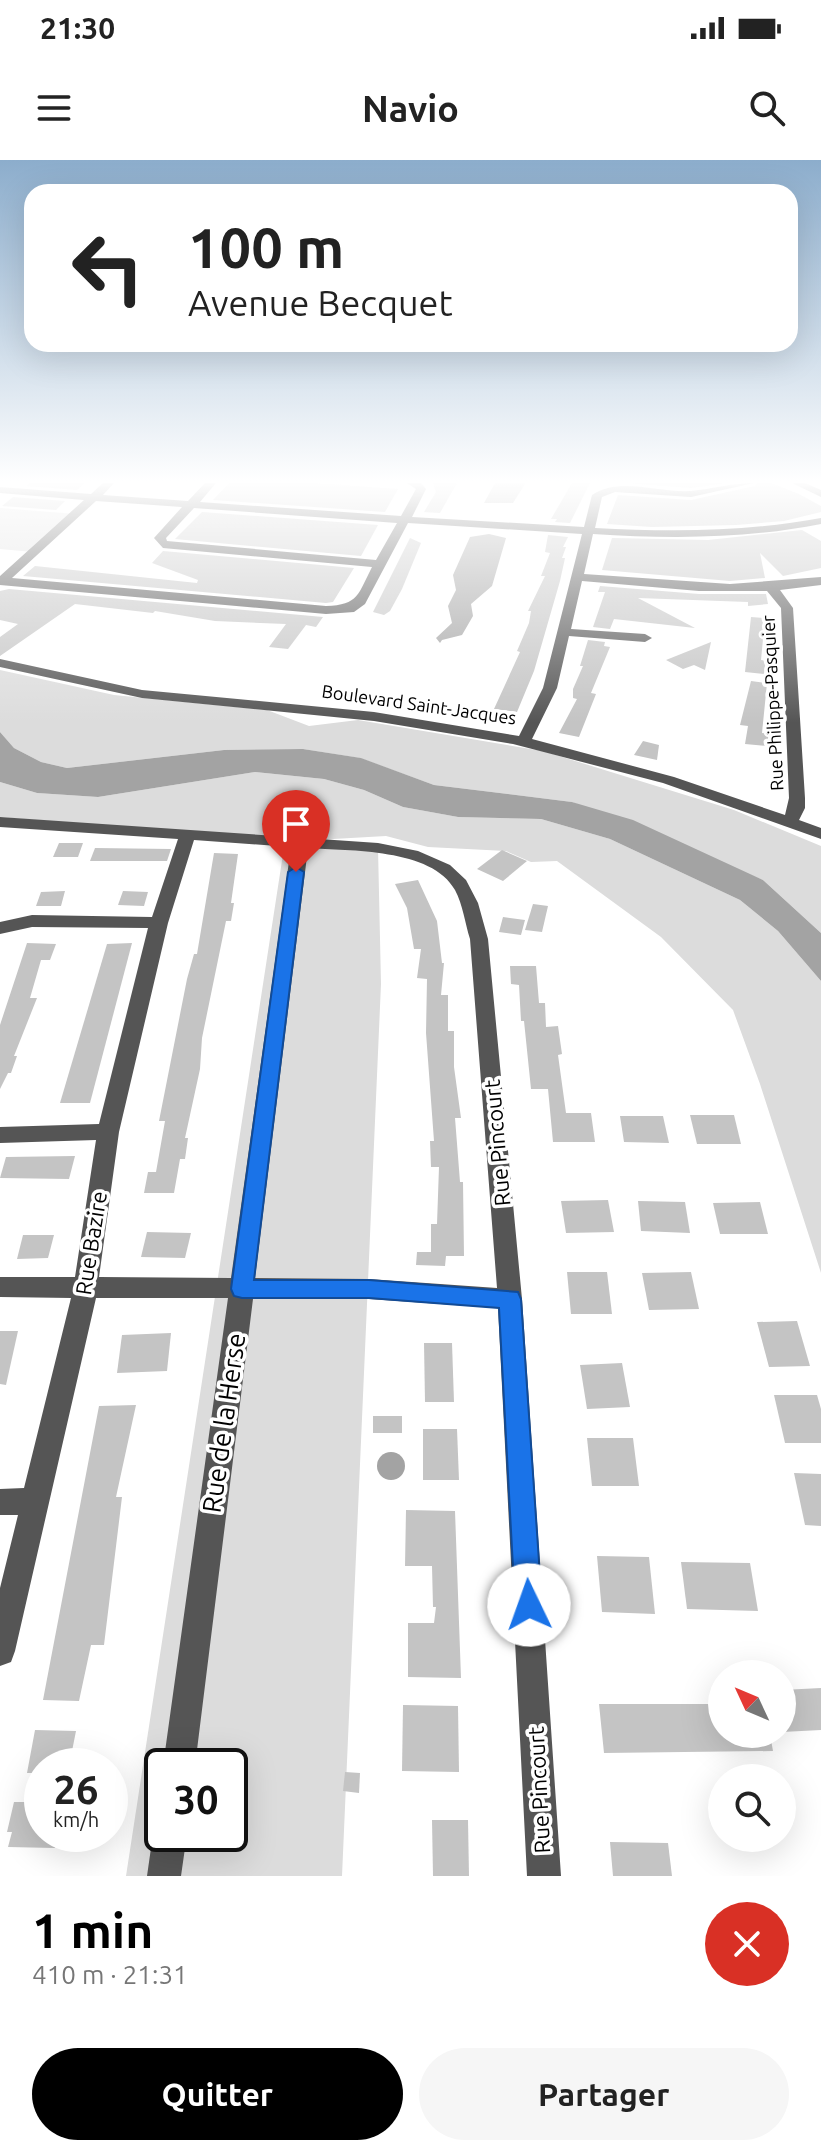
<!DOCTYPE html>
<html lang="fr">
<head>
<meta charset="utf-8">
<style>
	body { margin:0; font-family:Ubuntu,sans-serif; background:#f6f6f6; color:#222; height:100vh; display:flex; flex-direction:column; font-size:30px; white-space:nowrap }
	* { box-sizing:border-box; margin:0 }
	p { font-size:26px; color:#767676 }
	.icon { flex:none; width:44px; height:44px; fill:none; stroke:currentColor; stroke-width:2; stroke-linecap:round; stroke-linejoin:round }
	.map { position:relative; height:1716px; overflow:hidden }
	.details { display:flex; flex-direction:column; background:#fff; flex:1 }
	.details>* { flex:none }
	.hud { position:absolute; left:24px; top:24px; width:774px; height:168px; border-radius:24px; box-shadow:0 8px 32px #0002; background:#fff; color:#222; overflow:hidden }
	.needle { width:52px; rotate:314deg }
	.fabs { position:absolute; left:708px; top:1500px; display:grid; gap:16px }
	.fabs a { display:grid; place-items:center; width:88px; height:88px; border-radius:50%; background:#fff; box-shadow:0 8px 32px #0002; font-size:40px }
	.speed { position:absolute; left:24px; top:1588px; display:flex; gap:16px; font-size:40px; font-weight:700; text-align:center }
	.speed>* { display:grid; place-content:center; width:104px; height:104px; border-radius:50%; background:#fff; box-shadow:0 8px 32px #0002; line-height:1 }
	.speed small { font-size:20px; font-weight:400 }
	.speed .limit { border:4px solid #111; border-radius:12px; background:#fff; color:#111 }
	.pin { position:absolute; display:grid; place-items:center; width:68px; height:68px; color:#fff; margin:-82px -34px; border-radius:50% 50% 50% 0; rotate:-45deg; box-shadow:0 0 8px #0007 }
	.pin .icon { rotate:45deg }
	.me { position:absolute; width:88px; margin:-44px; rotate:357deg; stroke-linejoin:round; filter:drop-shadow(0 0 6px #0008) }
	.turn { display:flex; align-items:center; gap:28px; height:168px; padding:0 32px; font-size:36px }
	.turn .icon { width:104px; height:104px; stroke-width:2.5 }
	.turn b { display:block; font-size:56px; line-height:68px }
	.round { display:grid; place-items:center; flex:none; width:84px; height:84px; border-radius:42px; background:#f6f6f6 }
	.summary { display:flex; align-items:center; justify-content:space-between; height:136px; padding:0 32px }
	h1 { font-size:48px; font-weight:700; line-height:60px; color:#000 }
	.button { display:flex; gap:16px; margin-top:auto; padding:16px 32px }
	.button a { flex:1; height:92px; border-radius:48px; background:#000; color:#fff; font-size:32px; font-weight:700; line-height:92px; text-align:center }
	.button a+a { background:#f6f6f6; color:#222 }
	.status { display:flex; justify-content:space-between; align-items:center; height:56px; padding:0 40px; background:#fff; direction:ltr }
	.status svg { height:22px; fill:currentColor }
	header { display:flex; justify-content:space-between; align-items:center; height:104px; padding:0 32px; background:#fff; font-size:36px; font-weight:700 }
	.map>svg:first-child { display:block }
</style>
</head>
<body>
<div class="status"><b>21:30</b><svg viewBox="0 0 49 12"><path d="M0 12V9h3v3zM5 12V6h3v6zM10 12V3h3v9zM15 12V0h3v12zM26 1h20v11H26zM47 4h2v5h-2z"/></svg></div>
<header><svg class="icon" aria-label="menu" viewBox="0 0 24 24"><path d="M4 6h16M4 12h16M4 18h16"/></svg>Navio<svg class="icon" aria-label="search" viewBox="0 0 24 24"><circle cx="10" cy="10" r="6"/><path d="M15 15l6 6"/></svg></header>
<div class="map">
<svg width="821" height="1716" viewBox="0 0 821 1716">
	<rect width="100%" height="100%" fill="#fff"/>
	<g fill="#dcdcdc" fill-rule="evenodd">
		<polygon points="0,348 76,354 33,392 0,389"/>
		<polygon points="0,510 114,535 267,550 309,566 358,560 543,591 734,650 821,686 821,773 763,720 572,642 434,625 360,598 303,589 224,590 67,608 41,602 14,588 0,572"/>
		<path d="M255,612L324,619L364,630L403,647L458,657L541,659L610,679L740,740L778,771L821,821V1113L760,924L733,850L661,777L557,701L531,702L506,691L428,687L386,676L298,681L378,688L381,824L342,1716H126L285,681L0,657V622L37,633L98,637ZM162,1606H230V1674H162Z"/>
	</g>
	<g fill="#a3a3a3">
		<polygon points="495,323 525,323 525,324 513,343 484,343"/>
		<polygon points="489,374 506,378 492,426 471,444 473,456 462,475 442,480 440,483 436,478 452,463 448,446 456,430 453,415 470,377"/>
		<polygon points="0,572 14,588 41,602 67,608 224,590 303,589 361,598 434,625 572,642 633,660 763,720 821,773 821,821 778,771 740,740 610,679 541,659 458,657 403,647 364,630 324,619 255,612 98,637 37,633 0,622"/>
		<circle cx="391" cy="1306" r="14"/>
	</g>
	<g fill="#c4c4c4">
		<polygon points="30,323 85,323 77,330 26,326"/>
		<polygon points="229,323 314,323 398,329 385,352 213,340"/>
		<polygon points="433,323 457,323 440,353 424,352 436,332"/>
		<polygon points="572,323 590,323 570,363 555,362 557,359 551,359"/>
		<polygon points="626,323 726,323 691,328"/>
		<polygon points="757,323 771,323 799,334 821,346 821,352 784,361 736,365 652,367 607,364 618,335 691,340 755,326"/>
		<polygon points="13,337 65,341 56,350 2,346"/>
		<polygon points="202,352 378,365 361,396 175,379"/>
		<polygon points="802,370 821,381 821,408 783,416 760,393 765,418 730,421 602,410 612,378 708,380"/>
		<polygon points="548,375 568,377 563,387 566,387 562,398 565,398 560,421 534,511 517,552 494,549 520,492 517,491 529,463 531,451 528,451 545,416 541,416 550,393 545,392"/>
		<polygon points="410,378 421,383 402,429 390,451 384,455 373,452"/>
		<polygon points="163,391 354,408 333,442 326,443 23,416 35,406 197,423 198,420 152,403"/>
		<polygon points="600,426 699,434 766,434 768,444 748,446 748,442 638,438 695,468 614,459 610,469 593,467 605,432 598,432"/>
		<polygon points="9,429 323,457 316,467 306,465 288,489 269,487 286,464 215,461 155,451 153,453 75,444 0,496 0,477 18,464 0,460 0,431"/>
		<polygon points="751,457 765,458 761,500 766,501 764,514 745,512"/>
		<polygon points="588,480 605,482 604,486 610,487 591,533 596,534 579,577 559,573 577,539 573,538 573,529 583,506 580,506"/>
		<polygon points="711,482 705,510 694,505 683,509 666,500"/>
		<polygon points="751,521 767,523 762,573 769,574 767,586 745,584 748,566 740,565"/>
		<polygon points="643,581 659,585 657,600 634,595"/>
		<polygon points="59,683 83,683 78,697 53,697"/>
		<polygon points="95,688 171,689 167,701 90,701"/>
		<polygon points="502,690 527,701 503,721 477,709"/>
		<polygon points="214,693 238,694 231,743 234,743 231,761 226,761 202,878 200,909 185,978 188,978 185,999 180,999 174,1033 144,1033 148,1012 156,1012 165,961 159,961 187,819 194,794 197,794"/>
		<polygon points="418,720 437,761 442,803 444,803 441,835 448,835 448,871 454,871 454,907 461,958 455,958 460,1022 463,1022 464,1096 446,1096 445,1106 416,1105 417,1092 431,1092 431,1064 437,1064 439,1007 431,1007 430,981 434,981 426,873 427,819 417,818 421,789 414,789 407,748 395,724"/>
		<polygon points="65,731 61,746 36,746 41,732"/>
		<polygon points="123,731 148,732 144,746 118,745"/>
		<polygon points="533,744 548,746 542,772 525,770"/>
		<polygon points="503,757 525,760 521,775 499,772"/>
		<polygon points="27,783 56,784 50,800 41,800 30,838 37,838 14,896 17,896 11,913 8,913 0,929 0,865"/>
		<polygon points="132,783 90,943 60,943 107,784"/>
		<polygon points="510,806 536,806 539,843 545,843 546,867 558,866 562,894 558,895 566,953 591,953 595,982 553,982 548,929 531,929 524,861 521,861 519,825 511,824"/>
		<polygon points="690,955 734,955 741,984 697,984"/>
		<polygon points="620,956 663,956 669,983 624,982"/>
		<polygon points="75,996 69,1019 0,1018 6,997"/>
		<polygon points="608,1040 614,1072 566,1073 561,1041"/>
		<polygon points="638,1041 685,1042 690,1073 641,1071"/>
		<polygon points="760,1042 768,1074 720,1074 713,1043"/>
		<polygon points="147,1072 191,1073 185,1098 141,1097"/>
		<polygon points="23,1075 54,1075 48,1098 17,1099"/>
		<polygon points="567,1112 607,1112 612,1154 571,1154"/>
		<polygon points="691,1112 699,1149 649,1150 642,1113"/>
		<polygon points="797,1161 810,1206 769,1207 757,1162"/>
		<polygon points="0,1171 18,1171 6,1225 0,1224"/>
		<polygon points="171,1173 167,1211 117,1213 122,1175"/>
		<polygon points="424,1183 452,1183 454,1242 425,1242"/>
		<polygon points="622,1203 630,1247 587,1249 580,1205"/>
		<polygon points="774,1235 817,1235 821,1249 821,1283 785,1283"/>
		<polygon points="136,1245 116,1337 122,1337 104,1485 91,1485 79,1541 43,1540 99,1246"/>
		<rect x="373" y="1256" width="29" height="17"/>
		<polygon points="423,1269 457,1269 459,1320 423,1320"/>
		<polygon points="587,1278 633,1278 639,1326 592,1326"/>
		<polygon points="794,1313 821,1314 821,1366 805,1365"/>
		<polygon points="406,1350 455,1351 461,1518 408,1517 408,1463 434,1463 436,1447 433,1447 432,1406 405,1406"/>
		<polygon points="597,1396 649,1397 655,1454 602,1452"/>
		<polygon points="681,1402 750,1403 758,1451 687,1449"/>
		<polygon points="821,1528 821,1570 782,1572 782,1530"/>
		<polygon points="599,1544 722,1544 722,1574 770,1574 773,1591 604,1593"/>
		<polygon points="403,1545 458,1546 459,1612 402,1611"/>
		<polygon points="35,1570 76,1571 69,1606 42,1606 42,1613 27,1613"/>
		<polygon points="345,1612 360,1613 359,1633 343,1631"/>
		<polygon points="14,1642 42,1642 42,1674 58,1674 55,1688 8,1687 12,1672 7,1672"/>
		<polygon points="432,1660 468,1660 469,1716 433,1716"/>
		<polygon points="610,1682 668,1683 672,1716 613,1716"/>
	</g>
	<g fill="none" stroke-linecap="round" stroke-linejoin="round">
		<g fill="#555" fill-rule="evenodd">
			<path d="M103,323H114L103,335L188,341L205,323H216L200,342L401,356L416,329L407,323H421L426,329L412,357L584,367L592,335C619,316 659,333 691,331C712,329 732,323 754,323L691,337L615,332L602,337L595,368C672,372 745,372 821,358V364C745,379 671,379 593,374L584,414L730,424L821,417V425L780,430L793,448L805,638V648L799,660L821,668V679L663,623L513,584L374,561L142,538L0,507V499L142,530L374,552L519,576L543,528L582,374L408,363L365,444L354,452L326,454L0,425V416L84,340L0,333V327L91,334ZM96,341L182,347L154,378L163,388L372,407C358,434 359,445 326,446L12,418ZM194,348L397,363L376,400L167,381L166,378ZM582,421L699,431H767L781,448L789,638L785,655L674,617L532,579L557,528L569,476L645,482L652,478L645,474L571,469Z"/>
			<polygon points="792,323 805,323 821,330 821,337"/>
			<path d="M0,657L378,683L418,691L450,705L466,720L478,743L488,779L522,1139L561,1716H527L498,1148L369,1139H253L195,1606H163L228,1138H96L15,1491L11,1502L0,1506V1428L18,1355H0V1329L24,1328L71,1138L0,1137V1117H75L96,980L0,983V967L99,964L148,768L32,767L0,774V762L32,755L152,757L178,679L0,667ZM194,680L291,687L231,1118L99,1117L119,972L168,763ZM308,688C349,691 432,688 455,730C463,745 465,763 470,779L497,1128L369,1119L255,1118Z"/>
			<polygon points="162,1660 162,1674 187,1674 181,1716 147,1716 153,1674 158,1662"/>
		</g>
	</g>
	<linearGradient id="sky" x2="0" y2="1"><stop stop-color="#8cadcc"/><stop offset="0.57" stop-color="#fff"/><stop offset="1" stop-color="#fff" stop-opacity="0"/></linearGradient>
	<rect width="821" height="563" fill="url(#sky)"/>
	<polygon fill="#1a73e8" stroke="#114b97" stroke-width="2" points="296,707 304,712 254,1120 369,1120 518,1132 521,1139 542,1445 538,1455 529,1459 519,1455 515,1445 499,1148 369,1138 242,1138 234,1136 231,1129 288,712"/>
	<g text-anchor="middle" stroke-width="7" stroke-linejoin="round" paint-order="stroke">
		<g font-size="18" fill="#000" stroke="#fff">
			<text transform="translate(773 543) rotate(-93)" y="6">Rue Philippe-Pasquier</text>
			<text transform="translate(419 545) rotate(8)" y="6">Boulevard Saint-Jacques</text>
		</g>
		<g font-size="22" fill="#000" stroke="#fff">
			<text transform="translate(497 983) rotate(-95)" y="8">Rue Pincourt</text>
			<text transform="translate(91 1083) rotate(-81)" y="8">Rue Bazire</text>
			<text transform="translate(539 1630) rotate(-93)" y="8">Rue Pincourt</text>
		</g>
		<g font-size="26" fill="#000" stroke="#fff">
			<text transform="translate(224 1263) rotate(-82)" y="9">Rue de la Herse</text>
		</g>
	</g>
</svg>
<div class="fabs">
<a><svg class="needle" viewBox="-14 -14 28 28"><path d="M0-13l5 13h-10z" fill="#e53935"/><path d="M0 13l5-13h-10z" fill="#767676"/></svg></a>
<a><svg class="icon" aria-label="search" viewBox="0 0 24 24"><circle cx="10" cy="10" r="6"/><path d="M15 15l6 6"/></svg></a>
</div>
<div class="speed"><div>26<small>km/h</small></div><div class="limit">30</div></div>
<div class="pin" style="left:296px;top:712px;background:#d93025"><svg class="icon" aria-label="arrive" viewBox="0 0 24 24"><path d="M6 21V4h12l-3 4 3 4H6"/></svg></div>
<svg class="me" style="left:529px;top:1445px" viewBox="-20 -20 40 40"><circle r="19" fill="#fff"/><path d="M0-13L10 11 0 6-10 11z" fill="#1a73e8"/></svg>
<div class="hud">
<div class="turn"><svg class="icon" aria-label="left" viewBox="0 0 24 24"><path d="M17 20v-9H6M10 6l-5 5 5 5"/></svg><div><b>100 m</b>Avenue Becquet</div></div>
</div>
</div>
<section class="details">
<div class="summary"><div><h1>1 min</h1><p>410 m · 21:31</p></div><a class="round" style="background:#d93025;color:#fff"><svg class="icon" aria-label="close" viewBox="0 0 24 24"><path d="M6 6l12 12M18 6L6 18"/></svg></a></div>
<div class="button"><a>Quitter</a><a>Partager</a></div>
</section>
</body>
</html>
